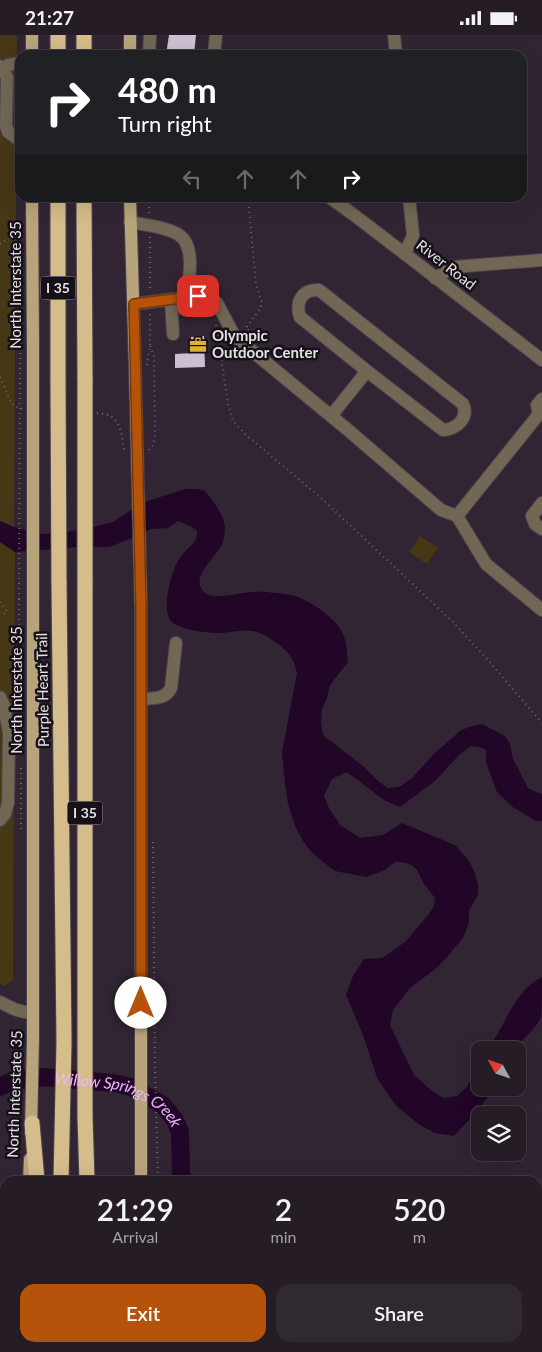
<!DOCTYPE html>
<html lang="en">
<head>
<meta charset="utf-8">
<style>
	body { margin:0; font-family:Lato,sans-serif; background:#312932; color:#f1f3f6; height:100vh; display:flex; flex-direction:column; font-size:19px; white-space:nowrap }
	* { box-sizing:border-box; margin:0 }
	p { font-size:16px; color:#a3a1a7 }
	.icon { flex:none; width:28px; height:28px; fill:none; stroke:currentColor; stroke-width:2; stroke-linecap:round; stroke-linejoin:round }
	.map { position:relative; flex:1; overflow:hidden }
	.drawer { position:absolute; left:0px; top:1141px; width:542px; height:176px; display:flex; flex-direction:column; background:#251c26; border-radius:15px 15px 0 0; box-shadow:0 5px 20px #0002,0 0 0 1px #423a43 }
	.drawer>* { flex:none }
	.guide { position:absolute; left:15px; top:15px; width:512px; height:152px; border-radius:15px; box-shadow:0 5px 20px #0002,0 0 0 1px #423a43; background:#202124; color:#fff; overflow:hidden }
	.needle { width:32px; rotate:310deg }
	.buttons { position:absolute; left:471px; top:1006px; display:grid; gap:10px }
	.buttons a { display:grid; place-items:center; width:55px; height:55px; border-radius:10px; background:#251c26; box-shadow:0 5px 20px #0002,0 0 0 1px #423a43; font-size:25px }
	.pin { position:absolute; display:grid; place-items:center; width:42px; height:42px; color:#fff; margin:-21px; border-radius:10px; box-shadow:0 2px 8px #0006 }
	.me { position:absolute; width:55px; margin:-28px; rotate:0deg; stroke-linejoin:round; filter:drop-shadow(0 0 4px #0008) }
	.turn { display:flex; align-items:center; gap:18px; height:105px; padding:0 20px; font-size:22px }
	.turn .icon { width:65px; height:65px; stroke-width:2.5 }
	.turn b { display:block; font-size:35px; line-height:42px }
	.lanes { display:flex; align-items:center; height:48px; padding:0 20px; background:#0003; justify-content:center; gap:25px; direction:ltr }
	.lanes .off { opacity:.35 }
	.eta { display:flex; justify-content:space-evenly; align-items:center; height:85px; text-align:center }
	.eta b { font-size:30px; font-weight:600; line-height:35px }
	.action { display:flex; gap:10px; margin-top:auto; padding:10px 20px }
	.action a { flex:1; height:58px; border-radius:15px; background:#b45309; color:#fff; font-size:20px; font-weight:600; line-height:58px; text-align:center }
	.action a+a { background:#312932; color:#f1f3f6 }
	.status { display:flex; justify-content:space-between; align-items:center; height:35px; padding:0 25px; background:#251c26; direction:ltr }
	.status svg { height:14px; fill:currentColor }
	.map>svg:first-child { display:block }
</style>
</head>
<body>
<div class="status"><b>21:27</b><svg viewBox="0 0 49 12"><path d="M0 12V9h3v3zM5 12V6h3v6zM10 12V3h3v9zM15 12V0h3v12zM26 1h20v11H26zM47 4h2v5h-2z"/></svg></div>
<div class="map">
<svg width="542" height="1317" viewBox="0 0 542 1317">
	<rect width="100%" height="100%" fill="#312533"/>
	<g fill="#463715">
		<polygon points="0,0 14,0 17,2 14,492 0,486"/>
		<polygon points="420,501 438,513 427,529 409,517"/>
		<polygon points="0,507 15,517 13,945 5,951 0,949"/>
	</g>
	<g fill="#210627">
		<path d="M185,454H197L205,456C213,466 223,478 225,492C225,496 224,504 223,507C218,522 185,544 207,559C216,565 242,557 253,557C262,556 290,559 298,562C312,567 336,584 342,597C347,607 347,617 348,627L330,650L328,658L327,663L322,674L321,688L323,700L364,732L376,744L387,753L399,752L411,744L436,717L460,696L469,692L482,689L505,701L510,709L513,724L528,753L536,757L542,759V786H536L511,771L497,757L486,727V715L480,712L471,711L459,720L435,746L400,772L384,765L347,737L332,744L324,761L329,773L340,790L360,803L383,800L402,788L455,810L469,826L475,838L478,850V860L469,875V888L463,903L439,931L410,953L393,975L390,990L414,1040L431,1055L443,1063L457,1061L467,1052L480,1025V1052L495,1053L478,1075L454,1101L435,1098L420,1090L396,1071L377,1043L363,1000L346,960L353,941L364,924L382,923L405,907L429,879L434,871L435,863L424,849L417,835L410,829L396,826L385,835L366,842L335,836L313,819L303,806L295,791L288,769L285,749L282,717L297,638C295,630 293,623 287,617C280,609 262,597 252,596C241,594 229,598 217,598C206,598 173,594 169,583C163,568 171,537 179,524C182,517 194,510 196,504C197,502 197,499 197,496L190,491L178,486L168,493L151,494L130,504L109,512H78L15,517L0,507V486L14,492L42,499L67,497L94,492L113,487L142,468Z"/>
		<path d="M542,942C542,951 542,977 541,983C535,995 522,1003 515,1015H487C506,991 513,956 542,942Z"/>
	</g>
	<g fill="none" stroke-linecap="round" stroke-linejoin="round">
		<g stroke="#210627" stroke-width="18">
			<path id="s1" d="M0,1052L12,1046L45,1042L113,1048L131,1052L163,1070L175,1085L180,1097L181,1141L184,1146"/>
			<polyline points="384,1312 384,1317"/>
		</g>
	</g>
	<g fill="#cdbfd1">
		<polygon points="169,0 196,0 194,20 166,20"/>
		<polygon points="204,301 205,332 175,333 175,319 192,318 191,302"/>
	</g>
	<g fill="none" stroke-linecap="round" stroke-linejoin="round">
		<g stroke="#4e4350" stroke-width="14">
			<g id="minor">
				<polyline points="394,0 396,20"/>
				<polyline points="149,20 150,0"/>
				<polyline points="214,20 216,0"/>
				<polyline points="0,31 7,42 6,91 8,97 20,106"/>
				<polyline points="2,34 8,30 20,28"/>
				<polyline points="329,162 354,180 405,219 542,325"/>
				<path d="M130,187C145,190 167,192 179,200C196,211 189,246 186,263"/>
				<polyline points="405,219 413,200 409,162"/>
				<polyline points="435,243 454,232 542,225"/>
				<polyline points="171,265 173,299"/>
				<polyline points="134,269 199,261 212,263 217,268 235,302 348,395 441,475 457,481 486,529 542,575"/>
				<polyline points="539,379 537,370 542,364"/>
				<path d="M331,381L367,336L300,282C295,267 302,254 319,255L463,369C469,383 457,394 443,395L367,336"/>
				<polyline points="542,468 532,481 535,489 542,494"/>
				<polyline points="457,481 539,379"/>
				<polyline points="0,662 4,671 9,698 8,768 5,779 0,785"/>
				<path d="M141,664C153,663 165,665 171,653L176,608"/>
				<path d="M0,967C13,974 19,977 33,978"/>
				<polyline points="178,1317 178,1312"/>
			</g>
		</g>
		<g stroke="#4e4350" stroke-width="14">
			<g id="major">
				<polyline points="32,0 32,20"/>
				<polyline points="130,20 130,0"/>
				<polyline points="32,162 33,310"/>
				<polyline points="130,162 135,331"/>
				<polyline points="141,573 141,1146"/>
				<polyline points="31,1097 33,1003 33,554"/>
				<polyline points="29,1146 30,1124"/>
				<polyline points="144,1312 144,1317"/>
				<polyline points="23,1317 23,1312"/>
			</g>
		</g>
		<g stroke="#4e4350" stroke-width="17">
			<g id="highway">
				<polyline points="58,0 58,20"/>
				<polyline points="84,0 84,20"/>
				<polyline points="58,162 58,344"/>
				<polyline points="84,162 85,343"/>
				<polyline points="59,547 64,1007 61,1146"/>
				<polyline points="85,548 85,1081 87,1146"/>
				<polyline points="32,1088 37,1146"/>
				<polyline points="47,1312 48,1317"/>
				<polyline points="60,1312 60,1317"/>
				<polyline points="93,1312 93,1317"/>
				<polyline points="125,1317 125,1312"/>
			</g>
		</g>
		<g stroke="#6f6471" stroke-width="2" stroke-dasharray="1 4" stroke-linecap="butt">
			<polyline points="149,162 149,180"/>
			<polyline points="248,162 256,250 262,267 260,274 246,293 268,310"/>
			<polyline points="150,202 150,255"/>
			<polyline points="0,209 9,203 21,203"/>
			<polyline points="216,290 228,369 233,386 245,399 320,462 453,587 487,624 542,688"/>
			<polyline points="147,330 150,310 150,277"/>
			<polyline points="0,342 10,365 14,371 23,374"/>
			<path d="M97,378C120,379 121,395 124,414L126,415"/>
			<polyline points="149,415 153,410 155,400 154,322 150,310"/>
			<polyline points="19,564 20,694"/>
			<polyline points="0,567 7,577 0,581"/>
			<polyline points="21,733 21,796"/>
			<polyline points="153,807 155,1033 158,1146"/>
			<polyline points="159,1312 159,1317"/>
		</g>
		<use href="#minor" stroke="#716754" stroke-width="12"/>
		<use href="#major" stroke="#b8a47b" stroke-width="12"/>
		<use href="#highway" stroke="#d4bc8b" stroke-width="15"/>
		<g stroke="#4e4350" stroke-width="14" stroke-linecap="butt">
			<g id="major-bridge">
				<polyline points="33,310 33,554"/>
				<polyline points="135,331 141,573"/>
			</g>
		</g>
		<g stroke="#4e4350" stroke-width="17" stroke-linecap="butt">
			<g id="highway-bridge">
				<polyline points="85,343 85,548"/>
				<polyline points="58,344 59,547"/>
			</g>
		</g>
		<polyline stroke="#6f6471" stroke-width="2" stroke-dasharray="1 4" stroke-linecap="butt" points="19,564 20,328 21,308"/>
		<use href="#major-bridge" stroke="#b8a47b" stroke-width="12"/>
		<use href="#highway-bridge" stroke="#d4bc8b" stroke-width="15"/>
	</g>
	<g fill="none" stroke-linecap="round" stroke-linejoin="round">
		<g stroke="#753606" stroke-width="12">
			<polyline id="route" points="141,968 141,573 134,269 198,261"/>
		</g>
		<use href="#route" stroke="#b45309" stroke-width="9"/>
	</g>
	<defs>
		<g id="office-bare" transform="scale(1.35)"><path d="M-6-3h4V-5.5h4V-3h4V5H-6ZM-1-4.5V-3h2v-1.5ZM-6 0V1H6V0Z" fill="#e1af34" stroke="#161017" stroke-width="2.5" paint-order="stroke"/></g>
	</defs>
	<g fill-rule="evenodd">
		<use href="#office-bare" x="198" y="310"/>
	</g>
	<g text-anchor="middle" stroke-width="5" stroke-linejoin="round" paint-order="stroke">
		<g fill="#161017" stroke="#a8a1a9" stroke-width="1">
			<rect x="40.5" y="241.5" width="35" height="23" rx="4"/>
			<rect x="67.5" y="766.5" width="35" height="23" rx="4"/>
		</g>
		<g font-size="14" font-weight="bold" fill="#e6dfe8">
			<text x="58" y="258">I 35</text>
			<text x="85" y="783">I 35</text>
		</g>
		<g font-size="15" fill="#e6dfe8" stroke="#161017">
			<text transform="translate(446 230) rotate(38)" y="5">River Road</text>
			<text transform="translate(16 250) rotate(-90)" y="5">North Interstate 35</text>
			<text transform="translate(17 655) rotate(-90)" y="5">North Interstate 35</text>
			<text transform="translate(43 655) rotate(-91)" y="5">Purple Heart Trail</text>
			<text transform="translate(15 1059) rotate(-88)" y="5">North Interstate 35</text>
		</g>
		<g font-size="15" font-weight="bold" fill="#e6dfe8" stroke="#161017" text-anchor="start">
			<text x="212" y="306">Olympic<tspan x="212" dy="17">Outdoor Center</tspan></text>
		</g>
		<g font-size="16" font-style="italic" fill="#eab7f5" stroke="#161017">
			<text dy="6" stroke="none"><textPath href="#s1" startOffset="126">Willow Springs Creek</textPath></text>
		</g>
	</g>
</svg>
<div class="buttons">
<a><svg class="needle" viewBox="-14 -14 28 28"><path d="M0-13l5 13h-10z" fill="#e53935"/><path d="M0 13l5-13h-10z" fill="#a3a1a7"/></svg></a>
<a><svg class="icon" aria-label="layers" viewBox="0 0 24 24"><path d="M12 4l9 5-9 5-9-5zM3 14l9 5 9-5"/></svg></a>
</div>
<div class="pin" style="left:198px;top:261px;background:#d93025"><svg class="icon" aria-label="arrive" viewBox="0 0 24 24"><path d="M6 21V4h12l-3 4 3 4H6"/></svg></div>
<svg class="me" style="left:141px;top:968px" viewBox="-20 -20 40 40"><circle r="19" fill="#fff"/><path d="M0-13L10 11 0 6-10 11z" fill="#b45309"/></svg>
<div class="guide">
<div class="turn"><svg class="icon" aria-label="right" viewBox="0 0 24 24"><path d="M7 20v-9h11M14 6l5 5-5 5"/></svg><div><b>480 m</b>Turn right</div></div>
<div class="lanes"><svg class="icon off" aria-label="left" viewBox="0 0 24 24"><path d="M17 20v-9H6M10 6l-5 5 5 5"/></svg><svg class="icon off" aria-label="ahead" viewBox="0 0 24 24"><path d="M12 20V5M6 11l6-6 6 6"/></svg><svg class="icon off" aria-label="ahead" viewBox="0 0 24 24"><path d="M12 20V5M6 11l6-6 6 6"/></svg><svg class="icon" aria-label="right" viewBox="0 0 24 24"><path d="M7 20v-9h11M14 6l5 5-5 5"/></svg></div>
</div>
<section class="drawer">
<div class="eta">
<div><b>21:29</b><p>Arrival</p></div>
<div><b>2</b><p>min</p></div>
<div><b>520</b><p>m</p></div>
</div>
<div class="action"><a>Exit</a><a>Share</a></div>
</section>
</div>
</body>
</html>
